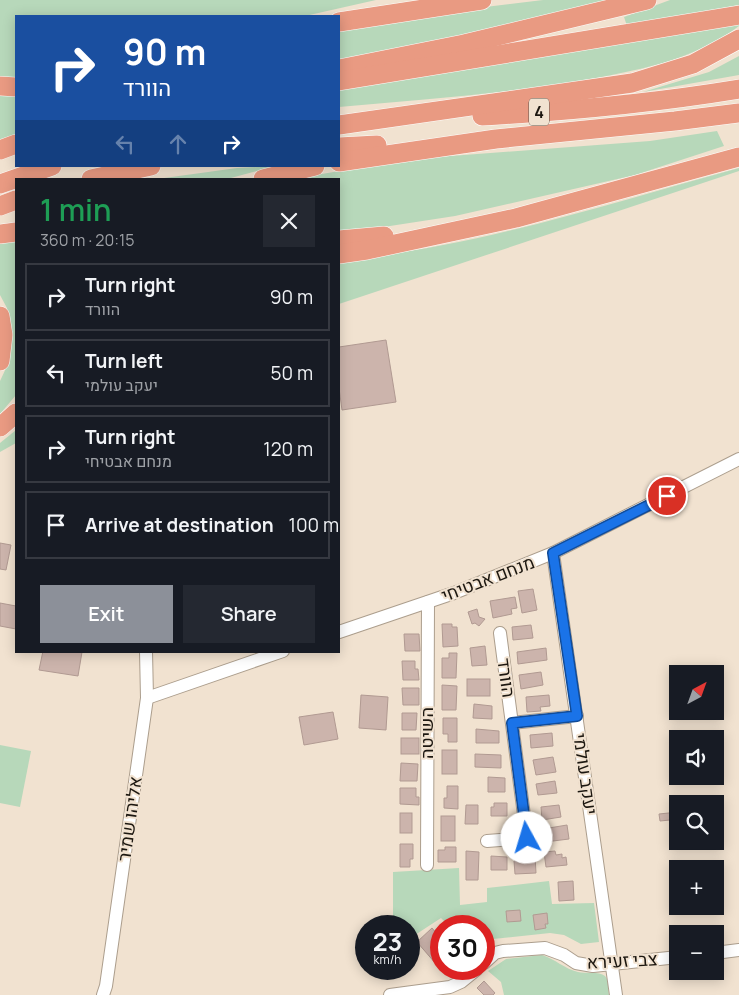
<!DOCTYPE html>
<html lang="en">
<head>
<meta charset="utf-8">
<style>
	body { margin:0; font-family:Manrope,Heebo,sans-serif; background:#242831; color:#f1f3f6; height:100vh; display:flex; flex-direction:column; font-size:19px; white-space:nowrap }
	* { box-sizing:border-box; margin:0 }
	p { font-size:16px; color:#9ea1a6 }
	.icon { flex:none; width:28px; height:28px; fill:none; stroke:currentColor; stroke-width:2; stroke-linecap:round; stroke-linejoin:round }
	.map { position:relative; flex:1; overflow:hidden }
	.sheet { position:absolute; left:15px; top:178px; width:325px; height:475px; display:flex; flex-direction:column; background:#171b24; border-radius:0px; box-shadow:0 2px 12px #0003 }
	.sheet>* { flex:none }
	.guide { position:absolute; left:15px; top:15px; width:325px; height:152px; border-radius:0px; box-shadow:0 2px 12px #0003; background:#1a4fa0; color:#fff; overflow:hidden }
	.needle { width:32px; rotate:41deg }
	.tools { position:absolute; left:669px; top:665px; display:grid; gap:10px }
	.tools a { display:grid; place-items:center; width:55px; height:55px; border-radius:0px; background:#171b24; box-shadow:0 2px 12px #0003; font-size:25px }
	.speed { position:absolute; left:355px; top:915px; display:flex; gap:10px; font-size:25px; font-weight:700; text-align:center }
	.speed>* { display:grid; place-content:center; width:65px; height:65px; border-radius:50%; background:#171b24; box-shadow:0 2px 12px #0003; line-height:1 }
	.speed small { font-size:12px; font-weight:400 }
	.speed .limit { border:8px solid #d22; background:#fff; color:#111 }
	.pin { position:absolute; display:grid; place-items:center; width:42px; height:42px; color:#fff; margin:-21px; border:2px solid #fff; border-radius:50%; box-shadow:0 1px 5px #0007 }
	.me { position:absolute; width:55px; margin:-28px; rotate:354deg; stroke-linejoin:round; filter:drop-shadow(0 0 4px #0008) }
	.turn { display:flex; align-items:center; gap:18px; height:105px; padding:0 25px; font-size:22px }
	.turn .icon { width:65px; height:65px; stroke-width:2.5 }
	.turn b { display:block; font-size:35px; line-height:42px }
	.lanes { display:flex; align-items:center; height:48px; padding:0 25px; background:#0003; justify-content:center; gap:25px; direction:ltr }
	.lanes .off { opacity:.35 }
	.round { display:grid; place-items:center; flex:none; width:52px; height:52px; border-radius:0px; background:#242831 }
	.headline { display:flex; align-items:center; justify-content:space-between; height:85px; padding:0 25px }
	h1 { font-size:30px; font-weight:600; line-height:38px; color:#1e9e55 }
	.button { display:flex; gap:10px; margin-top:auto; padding:10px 25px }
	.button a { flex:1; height:58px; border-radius:0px; background:#8c9099; color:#fff; font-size:20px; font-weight:600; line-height:58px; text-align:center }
	.button a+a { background:#242831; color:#f1f3f6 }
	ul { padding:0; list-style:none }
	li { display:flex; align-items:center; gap:15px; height:68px; margin:0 10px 8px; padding:0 15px; border:2px solid #363941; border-radius:0px }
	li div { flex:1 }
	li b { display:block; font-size:19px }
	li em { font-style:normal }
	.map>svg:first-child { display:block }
</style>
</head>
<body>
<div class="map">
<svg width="739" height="995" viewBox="0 0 739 995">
	<rect width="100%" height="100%" fill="#f1e2d0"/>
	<g fill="#b7d8ba">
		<polygon points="0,0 376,0 305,16 16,16 16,81 0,79"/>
		<polygon points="543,0 614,0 464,37 339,61 339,31 477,8"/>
		<polygon points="670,0 739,0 739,5 627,26 624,17"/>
		<path d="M739,24V26C693,61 635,71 579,81C500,94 419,100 339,107V90Z"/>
		<polygon points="739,56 739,75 643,92 709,72"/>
		<polygon points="0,96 16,96 16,138 0,144"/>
		<polygon points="717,131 724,146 635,175 455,216 364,230 339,231 339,179 292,179 411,159 650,141"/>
		<polygon points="276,166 227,179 157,179 237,168"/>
		<path d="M739,168V171L339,304V260C475,248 607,204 739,168Z"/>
		<polygon points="16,240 16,395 0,414 0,381 8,364 12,335 7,308 0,295 0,244"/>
		<polygon points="16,430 16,443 0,452 0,443"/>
		<polygon points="0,745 31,751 20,807 0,803"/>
		<polygon points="459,868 460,905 487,902 487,888 549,881 552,904 594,903 599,942 581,944 564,935 550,933 493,939 484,945 484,926 449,926 441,918 415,935 409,935 409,926 393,926 393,872"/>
		<path d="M542,955C555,959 565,969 578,972C585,974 599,971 605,976C609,980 608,989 609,995H504L501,982L488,971L506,959Z"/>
	</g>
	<g fill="#ccb4ac" stroke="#b19a92">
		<polygon points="386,340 396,402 342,410 339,388 339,347"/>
		<polygon points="0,543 11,545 6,570 0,569"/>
		<polygon points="533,589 537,610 522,613 518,591"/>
		<polygon points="515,597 517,608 511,609 512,614 493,618 490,601"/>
		<polygon points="0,603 16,606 16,629 0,626"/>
		<polygon points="477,609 479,617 485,619 479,626 475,623 472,624 468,612"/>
		<polygon points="442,624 452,624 452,627 457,627 458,646 443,647"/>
		<polygon points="531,625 533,638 513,640 512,627"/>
		<polygon points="404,634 419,634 420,651 405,651"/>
		<polygon points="485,646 487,665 472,666 470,648"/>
		<polygon points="546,648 547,660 518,664 517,652"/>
		<polygon points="43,651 82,652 78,676 39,670"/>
		<polygon points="449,653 457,653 456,678 442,678 442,658 449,658"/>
		<polygon points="402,661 415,661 415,669 418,669 419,680 403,680"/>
		<polygon points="541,672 543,685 521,689 519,675"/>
		<rect x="467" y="679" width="23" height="17"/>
		<polygon points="442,685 457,686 456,710 442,710"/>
		<polygon points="402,688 419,688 419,705 403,705"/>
		<polygon points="361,695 388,697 386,730 359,728"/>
		<polygon points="549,695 550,706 540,707 541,711 527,712 526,697"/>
		<polygon points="474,704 492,706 492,719 473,718"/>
		<polygon points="333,712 338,739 304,745 299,717"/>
		<polygon points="402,713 417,713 416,730 402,730"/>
		<polygon points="443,718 457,718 457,742 448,742 448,734 443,734"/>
		<polygon points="476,729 499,731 499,743 476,743"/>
		<polygon points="552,733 553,746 531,748 530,735"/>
		<rect x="401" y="738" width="18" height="16"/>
		<rect x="442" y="750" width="15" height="24"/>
		<polygon points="475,754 501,755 501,768 475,767"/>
		<polygon points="553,757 556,772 536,775 533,760"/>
		<polygon points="401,763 418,764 417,781 400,781"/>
		<polygon points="488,777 505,778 505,792 488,792"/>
		<polygon points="555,781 557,793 538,795 536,784"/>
		<polygon points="447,786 458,786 458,809 444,808 444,798 447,798"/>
		<polygon points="400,788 416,788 416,797 419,797 419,805 400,804"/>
		<polygon points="494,803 507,803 507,816 491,816 491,807 494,807"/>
		<polygon points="466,805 478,805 478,824 465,824"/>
		<polygon points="559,805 561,817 542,820 541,807"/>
		<polygon points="715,806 717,806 720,826 715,827"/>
		<polygon points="678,812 678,826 671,827 670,820 660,821 659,814"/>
		<rect x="400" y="813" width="12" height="20"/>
		<rect x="441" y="816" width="14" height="25"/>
		<polygon points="567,825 569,839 545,842 543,829"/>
		<polygon points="400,844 413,844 413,859 410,859 410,867 400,867"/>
		<polygon points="445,847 456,847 456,862 438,862 438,850 445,850"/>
		<polygon points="466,851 479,852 478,880 466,880"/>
		<polygon points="555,851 556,855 562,854 562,858 566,857 567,865 546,867 544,852"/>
		<polygon points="491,856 507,857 507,870 491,870"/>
		<polygon points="526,856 535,856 536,873 515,874 514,861 527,860"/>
		<polygon points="573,881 574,900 559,901 558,882"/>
		<polygon points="520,910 521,921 507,922 506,911"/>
		<polygon points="547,913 548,924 545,924 546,928 535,930 533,915"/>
		<polygon points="432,928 441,939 441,960 436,964 417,942"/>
		<polygon points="484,981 495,993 493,995 484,995 477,988"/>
	</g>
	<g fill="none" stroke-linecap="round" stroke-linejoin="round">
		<g stroke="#ac9e8d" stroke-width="14">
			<g id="minor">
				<polyline points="553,553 616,995"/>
				<polyline points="339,632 454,593 553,553 739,459"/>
				<polyline points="147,698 283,651"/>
				<polyline points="512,723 577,716"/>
				<polyline points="487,841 527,838 500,633"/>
				<polyline points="427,865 428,602"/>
				<polyline points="715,953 739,950"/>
				<polyline points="484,963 495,953 503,951 545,948 564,955 576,963 593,966 678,957"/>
				<polyline points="103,995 106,986 147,698 146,651"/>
				<polyline points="390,995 450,987 461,982 477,969"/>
			</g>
		</g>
		<g stroke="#fff" stroke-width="20">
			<g id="highway">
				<polyline points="339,22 482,0"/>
				<polyline points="339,69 464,44 647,0"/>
				<polyline points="339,81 739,15"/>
				<polyline points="0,86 16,87"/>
				<path d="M482,116C568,111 654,103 739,89"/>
				<polyline points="339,125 632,83 693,64 739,39"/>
				<polyline points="339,147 377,145"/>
				<polyline points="0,150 16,144"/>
				<polyline points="339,162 496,139 675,121 739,113"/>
				<polyline points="91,179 151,166"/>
				<polyline points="263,179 315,166"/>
				<polyline points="0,184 52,166"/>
				<polyline points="0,206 16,200"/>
				<polyline points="0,234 16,232"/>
				<polyline points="339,240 384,236"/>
				<polyline points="339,254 367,250 516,218 739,157"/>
				<polyline points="0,316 3,335 0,361"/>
				<polyline points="0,427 16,413"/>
			</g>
		</g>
		<use href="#minor" stroke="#fff" stroke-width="12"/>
		<use href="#highway" stroke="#e99a82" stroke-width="19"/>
	</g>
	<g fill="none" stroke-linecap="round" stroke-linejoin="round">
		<g stroke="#114b97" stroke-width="12">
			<polyline id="route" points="527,838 512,723 577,716 553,553 667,496"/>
		</g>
		<use href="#route" stroke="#1a73e8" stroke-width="9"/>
	</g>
	<g text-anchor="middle" stroke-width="4" stroke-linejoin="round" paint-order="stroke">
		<rect fill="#f1e2d0" stroke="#5c544a" stroke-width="1" x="529" y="98.5" width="20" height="27" rx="4"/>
		<g font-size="16" font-weight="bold" fill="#1c1710">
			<text x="539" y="118">4</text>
		</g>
		<g font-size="18" fill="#1c1710" stroke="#f1e2d0">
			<text transform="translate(488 579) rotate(-21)" y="6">מנחם אבטיחי</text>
			<text transform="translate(506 678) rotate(82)" y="6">הוורד</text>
			<text transform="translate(427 733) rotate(-90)" y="6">השיטה</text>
			<text transform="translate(585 774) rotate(82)" y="6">יעקב עולמי</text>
			<text transform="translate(130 819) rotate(-82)" y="6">אליהו שמיר</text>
			<text transform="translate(622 961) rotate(-3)" y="6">צבי זעירא</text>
		</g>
	</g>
</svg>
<div class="tools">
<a><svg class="needle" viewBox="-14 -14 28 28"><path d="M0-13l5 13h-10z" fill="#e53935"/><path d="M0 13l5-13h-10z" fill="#9ea1a6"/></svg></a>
<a><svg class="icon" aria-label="sound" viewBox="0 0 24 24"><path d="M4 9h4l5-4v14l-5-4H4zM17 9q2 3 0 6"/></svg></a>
<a><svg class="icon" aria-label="search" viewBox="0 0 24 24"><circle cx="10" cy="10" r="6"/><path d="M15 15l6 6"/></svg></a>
<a>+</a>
<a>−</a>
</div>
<div class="speed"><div>23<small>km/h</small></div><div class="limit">30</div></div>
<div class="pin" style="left:667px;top:496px;background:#d93025"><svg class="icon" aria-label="arrive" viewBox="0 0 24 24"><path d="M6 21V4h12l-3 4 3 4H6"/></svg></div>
<svg class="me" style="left:527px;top:838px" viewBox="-20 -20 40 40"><circle r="19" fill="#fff"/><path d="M0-13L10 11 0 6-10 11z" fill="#1a73e8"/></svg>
<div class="guide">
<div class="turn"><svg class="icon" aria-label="right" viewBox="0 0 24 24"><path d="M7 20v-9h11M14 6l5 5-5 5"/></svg><div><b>90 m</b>הוורד</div></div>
<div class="lanes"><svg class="icon off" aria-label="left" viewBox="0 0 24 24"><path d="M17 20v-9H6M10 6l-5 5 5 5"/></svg><svg class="icon off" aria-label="ahead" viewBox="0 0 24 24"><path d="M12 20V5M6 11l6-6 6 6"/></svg><svg class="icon" aria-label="right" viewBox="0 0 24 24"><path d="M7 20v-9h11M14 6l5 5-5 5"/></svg></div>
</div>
<section class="sheet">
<div class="headline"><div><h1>1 min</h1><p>360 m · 20:15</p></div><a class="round"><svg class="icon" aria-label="close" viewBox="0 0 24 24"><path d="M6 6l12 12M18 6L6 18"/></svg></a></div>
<ul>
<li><svg class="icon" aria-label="right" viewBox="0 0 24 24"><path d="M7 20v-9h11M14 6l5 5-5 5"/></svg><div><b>Turn right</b><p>הוורד</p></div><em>90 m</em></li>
<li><svg class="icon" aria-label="left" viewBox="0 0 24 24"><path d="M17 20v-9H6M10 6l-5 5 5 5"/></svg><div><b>Turn left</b><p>יעקב עולמי</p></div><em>50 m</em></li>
<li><svg class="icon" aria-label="right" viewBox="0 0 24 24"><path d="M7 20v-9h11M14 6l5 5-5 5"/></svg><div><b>Turn right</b><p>מנחם אבטיחי</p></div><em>120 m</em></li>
<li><svg class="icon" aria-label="arrive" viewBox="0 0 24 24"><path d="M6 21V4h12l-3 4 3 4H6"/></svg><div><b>Arrive at destination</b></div><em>100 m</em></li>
</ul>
<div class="button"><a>Exit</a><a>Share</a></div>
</section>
</div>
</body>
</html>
